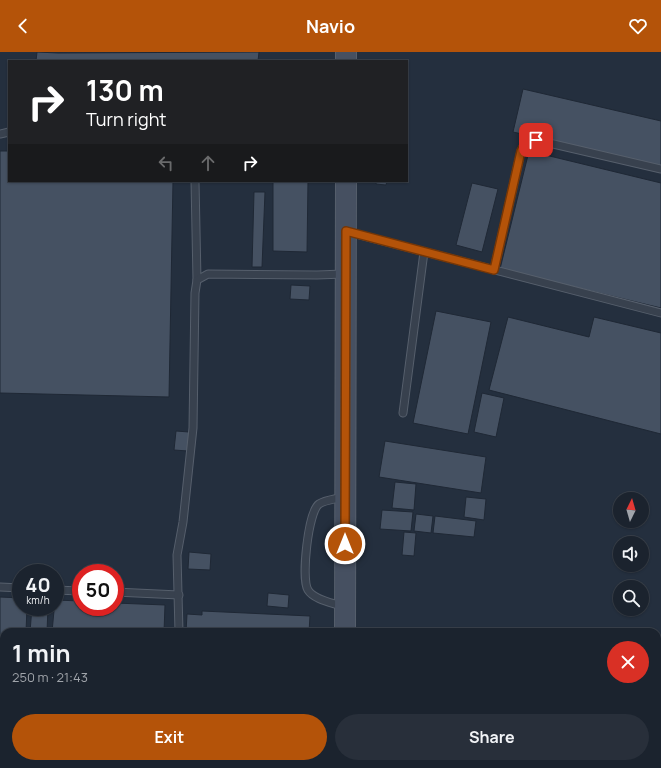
<!DOCTYPE html>
<html lang="en">
<head>
<meta charset="utf-8">
<style>
	body { margin:0; font-family:Manrope,sans-serif; background:#282f3a; color:#f1f3f6; height:100vh; display:flex; flex-direction:column; font-size:15px; white-space:nowrap }
	* { box-sizing:border-box; margin:0 }
	p { font-size:13px; color:#a0a4aa }
	.icon { flex:none; width:22px; height:22px; fill:none; stroke:currentColor; stroke-width:2; stroke-linecap:round; stroke-linejoin:round }
	.map { position:relative; flex:1; overflow:hidden }
	.side { position:absolute; left:0px; top:576px; width:661px; height:140px; display:flex; flex-direction:column; background:#1b232e; border-radius:12px 12px 0 0; box-shadow:0 1px 3px #0004,0 0 0 1px #39404a }
	.side>* { flex:none }
	.banner { position:absolute; left:8px; top:8px; width:400px; height:122px; border-radius:0px; box-shadow:0 1px 3px #0004,0 0 0 1px #39404a; background:#202124; color:#fff; overflow:hidden }
	.needle { width:26px; rotate:5deg }
	.tools { position:absolute; left:613px; top:440px; display:grid; gap:8px }
	.tools a { display:grid; place-items:center; width:36px; height:36px; border-radius:50%; background:#1b232e; box-shadow:0 1px 3px #0004,0 0 0 1px #39404a; font-size:20px }
	.speed { position:absolute; left:12px; top:512px; display:flex; gap:8px; font-size:20px; font-weight:700; text-align:center }
	.speed>* { display:grid; place-content:center; width:52px; height:52px; border-radius:50%; background:#1b232e; box-shadow:0 1px 3px #0004,0 0 0 1px #39404a; line-height:1 }
	.speed small { font-size:10px; font-weight:400 }
	.speed .limit { border:6px solid #d22; background:#fff; color:#111 }
	.pin { position:absolute; display:grid; place-items:center; width:34px; height:34px; color:#fff; margin:-17px; border-radius:8px; box-shadow:0 2px 6px #0006 }
	.me { position:absolute; width:44px; margin:-22px; rotate:0deg; stroke-linejoin:round; filter:drop-shadow(0 0 3px #0008) }
	.turn { display:flex; align-items:center; gap:14px; height:84px; padding:0 12px; font-size:18px }
	.turn .icon { width:52px; height:52px; stroke-width:2.5 }
	.turn b { display:block; font-size:28px; line-height:34px }
	.lanes { display:flex; align-items:center; height:38px; padding:0 12px; background:#0003; justify-content:center; gap:20px; direction:ltr }
	.lanes .off { opacity:.35 }
	.round { display:grid; place-items:center; flex:none; width:42px; height:42px; border-radius:21px; background:#282f3a }
	.summary { display:flex; align-items:center; justify-content:space-between; height:68px; padding:0 12px }
	h1 { font-size:24px; font-weight:700; line-height:30px }
	.action { display:flex; gap:8px; margin-top:auto; padding:8px 12px }
	.action a { flex:1; height:46px; border-radius:24px; background:#b45309; color:#fff; font-size:16px; font-weight:700; line-height:46px; text-align:center }
	.action a+a { background:#282f3a; color:#f1f3f6 }
	header { display:flex; justify-content:space-between; align-items:center; height:52px; padding:0 12px; background:#b45309; color:#fff; font-size:18px; font-weight:700 }
	.map>svg:first-child { display:block }
</style>
</head>
<body>
<header><svg class="icon" aria-label="back" viewBox="0 0 24 24"><path d="M15 5l-7 7 7 7"/></svg>Navio<svg class="icon" aria-label="heart" viewBox="0 0 24 24"><path d="M12 20l-8-8c-3-5 5-10 8-4 3-6 11-1 8 4z"/></svg></header>
<div class="map">
<svg width="661" height="716" viewBox="0 0 661 716">
	<rect width="100%" height="100%" fill="#242f3e"/>
	<g fill="#455162" stroke="#1f2835">
		<polygon points="37,0 58,1 259,0 258,9 36,9"/>
		<polygon points="523,37 661,69 661,114 513,80"/>
		<polygon points="0,99 9,99 9,129 173,129 169,345 0,341"/>
		<polygon points="529,99 661,131 661,256 500,217"/>
		<polygon points="273,129 308,129 307,200 273,199"/>
		<polygon points="376,129 387,129 386,133 376,132"/>
		<polygon points="472,131 498,137 482,200 456,193"/>
		<polygon points="254,140 265,140 262,215 252,215"/>
		<polygon points="291,233 310,234 309,248 290,247"/>
		<polygon points="436,259 491,270 468,382 413,371"/>
		<polygon points="508,265 589,285 594,265 661,281 661,382 489,338"/>
		<polygon points="482,341 504,346 496,385 474,380"/>
		<polygon points="176,379 189,380 188,399 174,398"/>
		<polygon points="385,389 486,405 481,441 379,425"/>
		<polygon points="395,430 416,432 414,458 392,456"/>
		<polygon points="466,445 486,447 484,468 464,465"/>
		<polygon points="382,458 413,460 411,479 380,477"/>
		<polygon points="416,462 433,464 431,481 414,479"/>
		<polygon points="435,464 476,469 474,485 433,481"/>
		<polygon points="404,480 416,481 414,504 402,503"/>
		<polygon points="189,500 211,502 210,518 188,517"/>
		<polygon points="268,541 289,543 288,556 267,554"/>
		<polygon points="0,545 21,546 21,555 27,555 26,580 4,580 4,588 0,588"/>
		<polygon points="55,548 81,549 81,555 115,555 115,551 165,553 164,580 52,580"/>
		<polygon points="32,555 48,555 47,580 30,580"/>
		<polygon points="202,559 310,564 309,580 186,580 187,562 202,563"/>
		<rect x="0" y="591" width="4" height="33"/>
		<polygon points="0,687 4,687 4,712 161,712 161,716 0,716"/>
		<rect x="274" y="712" width="31" height="4"/>
	</g>
	<g fill="none" stroke-linecap="round" stroke-linejoin="round">
		<g stroke="#565f6c" stroke-width="9">
			<g id="lane">
				<polyline points="0,82 9,80"/>
				<polyline points="195,129 197,228"/>
				<polyline points="348,180 661,261"/>
				<polyline points="494,218 521,99 525,91 536,88 661,117"/>
				<polyline points="403,361 424,200"/>
				<path d="M343,445C336,447 325,448 319,452C308,460 301,527 308,538C314,548 334,551 344,555"/>
				<polyline points="0,535 21,536"/>
				<polyline points="55,538 81,539"/>
				<polyline points="115,540 179,543"/>
				<polyline points="179,580 177,503 183,470 193,376 195,241 197,228 208,222 317,223 344,222"/>
				<polyline points="0,629 4,629"/>
				<polyline points="176,716 176,712"/>
			</g>
		</g>
		<g stroke="#565f6c" stroke-width="22">
			<g id="secondary">
				<polyline points="346,9 346,0"/>
				<polyline points="345,580 346,129"/>
				<polyline points="345,716 345,712"/>
			</g>
		</g>
		<use href="#lane" stroke="#38414e" stroke-width="7"/>
		<use href="#secondary" stroke="#465061" stroke-width="20"/>
	</g>
	<g fill="none" stroke-linecap="round" stroke-linejoin="round">
		<g stroke="#753606" stroke-width="10">
			<polyline id="route" points="345,492 346,179 494,218 521,99 525,92 536,88"/>
		</g>
		<use href="#route" stroke="#b45309" stroke-width="7"/>
	</g>
</svg>
<div class="tools">
<a><svg class="needle" viewBox="-14 -14 28 28"><path d="M0-13l5 13h-10z" fill="#e53935"/><path d="M0 13l5-13h-10z" fill="#a0a4aa"/></svg></a>
<a><svg class="icon" aria-label="sound" viewBox="0 0 24 24"><path d="M4 9h4l5-4v14l-5-4H4zM17 9q2 3 0 6"/></svg></a>
<a><svg class="icon" aria-label="search" viewBox="0 0 24 24"><circle cx="10" cy="10" r="6"/><path d="M15 15l6 6"/></svg></a>
</div>
<div class="speed"><div>40<small>km/h</small></div><div class="limit">50</div></div>
<div class="pin" style="left:536px;top:88px;background:#d93025"><svg class="icon" aria-label="arrive" viewBox="0 0 24 24"><path d="M6 21V4h12l-3 4 3 4H6"/></svg></div>
<svg class="me" style="left:345px;top:492px" viewBox="-20 -20 40 40"><circle r="17" fill="#b45309" stroke="#fff" stroke-width="3"/><path d="M0-11L8 9 0 5-8 9z" fill="#fff"/></svg>
<div class="banner">
<div class="turn"><svg class="icon" aria-label="right" viewBox="0 0 24 24"><path d="M7 20v-9h11M14 6l5 5-5 5"/></svg><div><b>130 m</b>Turn right</div></div>
<div class="lanes"><svg class="icon off" aria-label="left" viewBox="0 0 24 24"><path d="M17 20v-9H6M10 6l-5 5 5 5"/></svg><svg class="icon off" aria-label="ahead" viewBox="0 0 24 24"><path d="M12 20V5M6 11l6-6 6 6"/></svg><svg class="icon" aria-label="right" viewBox="0 0 24 24"><path d="M7 20v-9h11M14 6l5 5-5 5"/></svg></div>
</div>
<section class="side">
<div class="summary"><div><h1>1 min</h1><p>250 m · 21:43</p></div><a class="round" style="background:#d93025;color:#fff"><svg class="icon" aria-label="close" viewBox="0 0 24 24"><path d="M6 6l12 12M18 6L6 18"/></svg></a></div>
<div class="action"><a>Exit</a><a>Share</a></div>
</section>
</div>
</body>
</html>
